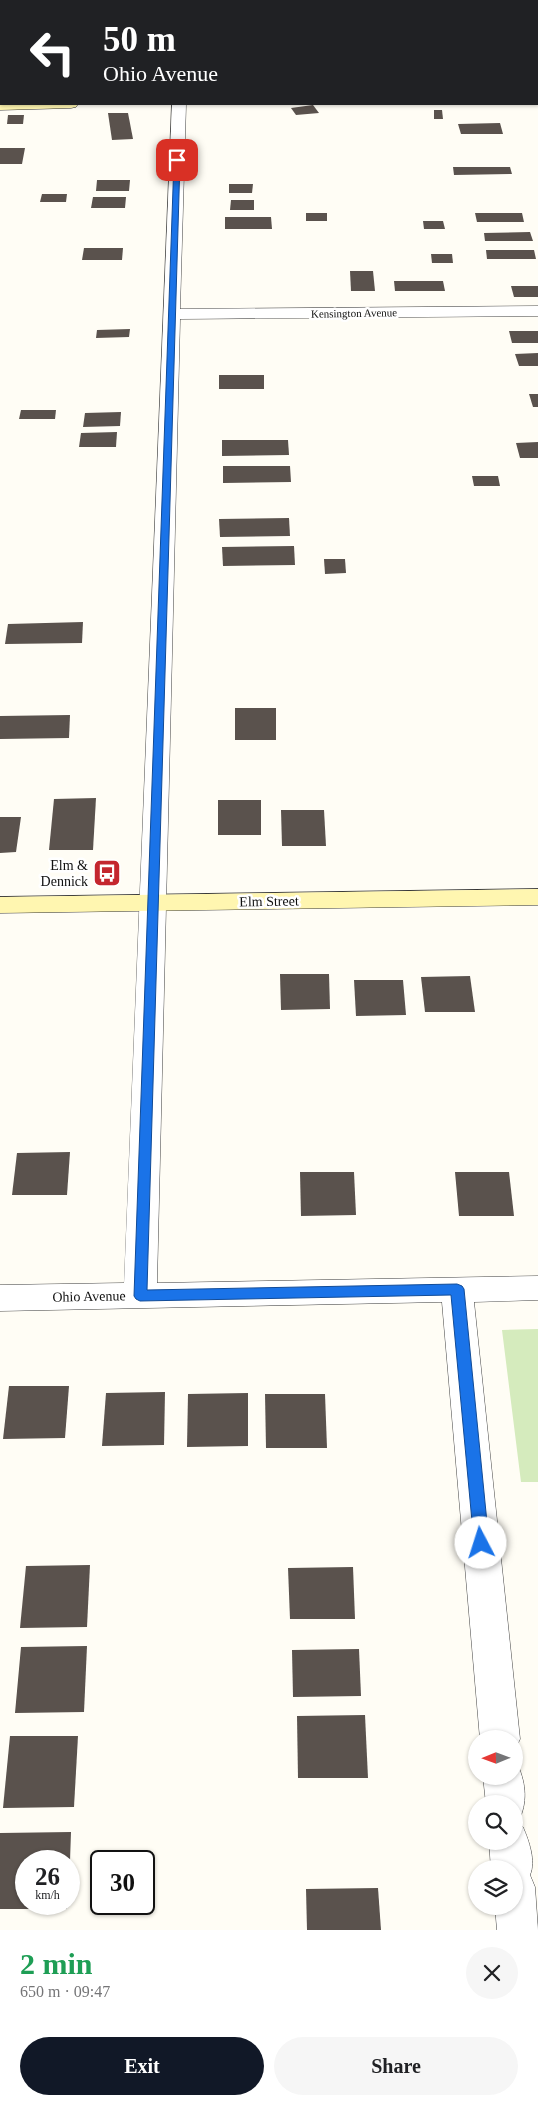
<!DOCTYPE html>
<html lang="en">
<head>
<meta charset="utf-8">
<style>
	body { margin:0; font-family:"Times New Roman",serif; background:#f6f6f6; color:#202124; height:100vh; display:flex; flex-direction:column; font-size:19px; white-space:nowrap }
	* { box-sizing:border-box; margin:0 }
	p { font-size:16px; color:#757577 }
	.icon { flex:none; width:28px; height:28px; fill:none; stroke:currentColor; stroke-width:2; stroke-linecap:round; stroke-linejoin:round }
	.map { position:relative; height:1930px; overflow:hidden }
	.details { display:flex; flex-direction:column; background:#fff; flex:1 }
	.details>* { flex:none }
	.guide { position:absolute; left:0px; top:0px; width:539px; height:105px; box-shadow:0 1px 4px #0004; background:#202124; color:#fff; overflow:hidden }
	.needle { width:32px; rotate:269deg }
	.buttons { position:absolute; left:468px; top:1730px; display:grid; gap:10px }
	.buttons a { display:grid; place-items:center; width:55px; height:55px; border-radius:50%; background:#fff; box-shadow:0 1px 4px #0004; font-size:25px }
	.speed { position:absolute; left:15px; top:1850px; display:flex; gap:10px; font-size:25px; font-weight:700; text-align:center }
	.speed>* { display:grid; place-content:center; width:65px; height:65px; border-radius:50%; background:#fff; box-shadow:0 1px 4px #0004; line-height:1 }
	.speed small { font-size:12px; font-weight:400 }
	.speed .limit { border:2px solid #111; border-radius:8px; background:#fff; color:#111 }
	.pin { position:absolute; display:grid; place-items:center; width:42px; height:42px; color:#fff; margin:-21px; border-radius:10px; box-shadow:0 2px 8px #0006 }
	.me { position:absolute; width:55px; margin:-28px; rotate:355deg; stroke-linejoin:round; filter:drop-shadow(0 0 4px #0008) }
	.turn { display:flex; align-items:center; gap:18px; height:105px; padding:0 20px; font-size:22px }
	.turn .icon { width:65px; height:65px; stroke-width:2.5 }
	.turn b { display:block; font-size:35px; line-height:42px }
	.round { display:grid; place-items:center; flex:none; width:52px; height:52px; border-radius:26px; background:#f6f6f6 }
	.headline { display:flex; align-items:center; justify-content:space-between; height:85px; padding:0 20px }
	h1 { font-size:30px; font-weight:700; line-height:38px; color:#1e9e55 }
	.cta { display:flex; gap:10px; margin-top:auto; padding:10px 20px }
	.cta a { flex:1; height:58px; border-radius:30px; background:#111827; color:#fff; font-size:20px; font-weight:700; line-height:58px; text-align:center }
	.cta a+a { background:#f6f6f6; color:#202124 }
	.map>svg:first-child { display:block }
</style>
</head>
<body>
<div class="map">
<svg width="538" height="1930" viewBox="0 0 538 1930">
	<rect width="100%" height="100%" fill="#fffdf5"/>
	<polygon fill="#d5ebbd" points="538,1329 538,1482 521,1482 502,1330"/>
	<g fill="#5a524d">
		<polygon points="313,105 319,113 296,115 291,108"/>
		<polygon points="434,110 442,110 443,119 434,119"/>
		<polygon points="108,113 128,113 133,139 112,140"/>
		<polygon points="8,115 24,115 23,124 7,124"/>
		<polygon points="500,123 503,134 461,134 458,124"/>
		<polygon points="0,148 25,148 22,164 0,164"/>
		<polygon points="453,167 510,167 512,174 454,175"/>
		<polygon points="97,180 130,180 129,191 96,191"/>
		<polygon points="229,184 253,184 252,193 229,193"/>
		<polygon points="42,194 67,194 66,202 40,202"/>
		<polygon points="93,197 126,197 125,208 91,208"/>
		<polygon points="231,200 254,200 254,210 230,210"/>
		<rect x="306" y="213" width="21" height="8"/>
		<polygon points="475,213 522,213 524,222 477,222"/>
		<polygon points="225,217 271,217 272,229 225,229"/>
		<polygon points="423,221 443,221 445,229 424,229"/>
		<polygon points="530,232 533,241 485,241 484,233"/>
		<polygon points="84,248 123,248 122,260 82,260"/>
		<polygon points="486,250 534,250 536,259 487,259"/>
		<polygon points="431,254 452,254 453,263 432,263"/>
		<polygon points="350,271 373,271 375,291 351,291"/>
		<polygon points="394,281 443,281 445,291 395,291"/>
		<polygon points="511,286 538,286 538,297 514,297"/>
		<polygon points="130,329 129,337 96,338 97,330"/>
		<polygon points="509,331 538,331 538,343 512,343"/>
		<polygon points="538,353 538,366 519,366 515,354"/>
		<rect x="219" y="375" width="45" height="14"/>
		<polygon points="529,394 538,394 538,407 533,407"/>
		<polygon points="21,410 56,410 55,419 19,419"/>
		<polygon points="121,412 120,426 83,427 85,413"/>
		<polygon points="117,432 116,447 79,447 81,433"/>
		<polygon points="222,440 288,440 289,455 222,456"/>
		<polygon points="538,442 538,458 520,458 516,443"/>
		<polygon points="223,466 290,466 291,482 223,483"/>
		<polygon points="472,476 498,476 500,486 474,486"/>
		<polygon points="289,518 290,536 220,537 219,519"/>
		<polygon points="294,546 295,565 223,566 222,547"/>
		<polygon points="324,559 345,559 346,573 325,574"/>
		<polygon points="83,622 82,643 5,644 8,624"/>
		<rect x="235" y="708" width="41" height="32"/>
		<polygon points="70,715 69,738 0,739 0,716"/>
		<polygon points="96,798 93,850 49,850 54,799"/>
		<rect x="218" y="800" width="43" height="35"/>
		<polygon points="281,810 324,810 326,846 282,846"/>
		<polygon points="0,817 21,817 16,852 0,853"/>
		<polygon points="280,974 329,974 330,1009 281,1010"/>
		<polygon points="470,976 475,1012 425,1012 421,977"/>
		<polygon points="354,980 403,980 406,1015 356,1016"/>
		<polygon points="70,1152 67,1195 12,1195 17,1153"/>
		<polygon points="300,1172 354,1172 356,1215 301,1216"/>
		<polygon points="455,1172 509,1172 514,1216 459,1216"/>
		<polygon points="9,1386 69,1386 65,1438 3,1439"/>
		<polygon points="165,1392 164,1445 102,1446 106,1393"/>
		<polygon points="248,1393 248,1446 187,1447 188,1394"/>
		<polygon points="265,1394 325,1394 327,1448 266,1448"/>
		<polygon points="90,1565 87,1627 20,1628 26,1566"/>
		<polygon points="353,1567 355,1619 290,1619 288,1568"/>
		<polygon points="87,1646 84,1712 15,1713 21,1647"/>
		<polygon points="359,1649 361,1696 293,1697 292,1650"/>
		<polygon points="365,1715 368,1778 298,1778 297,1716"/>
		<polygon points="10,1736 78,1736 74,1807 3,1808"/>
		<polygon points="71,1832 70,1861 26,1861 26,1904 67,1904 67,1909 0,1909 0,1833"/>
		<polygon points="378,1888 381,1930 307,1930 306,1889"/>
	</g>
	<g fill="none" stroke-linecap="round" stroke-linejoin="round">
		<g stroke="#444" stroke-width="1">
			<g id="street">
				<polygon points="158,0 172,0 172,1 159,1"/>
				<rect x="0" y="29" width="1" height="8"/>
				<polygon points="172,104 186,104 180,309 538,306 538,316 180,319 157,1283 538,1276 538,1300 474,1302 520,1739 514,1752 514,1739 480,1739 442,1302 0,1311 0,1285 124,1283"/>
				<path d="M514,1761L517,1763C525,1781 528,1799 520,1818L514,1820V1804H486L483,1776H514Z"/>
				<path d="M514,1823L523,1827C529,1841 536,1861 530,1875L535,1887L538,1930H497L495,1906H514V1869H491L489,1841H514Z"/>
			</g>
		</g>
		<g stroke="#333" stroke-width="1">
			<g id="secondary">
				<polygon points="0,102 1,104 78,104 76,107 71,108 0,110"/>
				<polygon points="538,889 538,905 0,913 0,897"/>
			</g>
		</g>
		<use href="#street" fill="#fff" fill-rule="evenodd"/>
		<use href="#secondary" fill="#fff6b0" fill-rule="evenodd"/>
	</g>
	<polygon fill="#1a73e8" stroke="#114b97" points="177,158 180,160 147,1290 457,1284 462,1286 464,1289 489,1543 486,1547 481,1549 476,1547 474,1543 451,1295 140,1301 136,1299 134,1296 174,160"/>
	<defs>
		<g id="bus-square" transform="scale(1.4375)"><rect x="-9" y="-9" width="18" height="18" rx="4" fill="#c4262e" stroke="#fff"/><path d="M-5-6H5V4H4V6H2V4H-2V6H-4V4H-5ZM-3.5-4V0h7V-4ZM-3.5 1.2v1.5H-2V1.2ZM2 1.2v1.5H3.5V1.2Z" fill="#fff"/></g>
	</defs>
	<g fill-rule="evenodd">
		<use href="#bus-square" x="107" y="873"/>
	</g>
	<g text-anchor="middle" stroke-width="5" stroke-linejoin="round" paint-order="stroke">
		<g font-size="11" fill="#111" stroke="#fff">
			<text transform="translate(354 313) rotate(-1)" y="4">Kensington Avenue</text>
		</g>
		<g font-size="14" fill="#111" stroke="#fff" text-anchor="end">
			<text x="88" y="870">Elm &amp;<tspan x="88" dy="16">Dennick</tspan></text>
		</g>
		<g font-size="14" fill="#111" stroke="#fff">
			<text transform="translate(269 901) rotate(-1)" y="5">Elm Street</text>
			<text transform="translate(89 1296) rotate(-1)" y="5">Ohio Avenue</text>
		</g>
	</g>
</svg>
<div class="buttons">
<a><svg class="needle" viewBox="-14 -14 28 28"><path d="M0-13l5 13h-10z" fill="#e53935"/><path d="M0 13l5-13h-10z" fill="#757577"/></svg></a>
<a><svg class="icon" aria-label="search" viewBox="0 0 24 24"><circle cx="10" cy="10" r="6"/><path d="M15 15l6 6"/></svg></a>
<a><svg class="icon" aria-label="layers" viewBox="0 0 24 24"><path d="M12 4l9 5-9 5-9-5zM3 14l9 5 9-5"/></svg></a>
</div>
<div class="speed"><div>26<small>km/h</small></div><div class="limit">30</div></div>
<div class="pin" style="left:177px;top:160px;background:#d93025"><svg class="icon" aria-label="arrive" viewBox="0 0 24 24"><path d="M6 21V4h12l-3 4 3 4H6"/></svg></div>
<svg class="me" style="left:481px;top:1543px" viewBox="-20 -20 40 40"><circle r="19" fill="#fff"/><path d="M0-13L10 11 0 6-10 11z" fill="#1a73e8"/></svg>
<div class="guide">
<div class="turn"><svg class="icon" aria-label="left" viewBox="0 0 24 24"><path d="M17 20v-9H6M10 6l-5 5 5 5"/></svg><div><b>50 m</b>Ohio Avenue</div></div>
</div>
</div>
<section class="details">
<div class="headline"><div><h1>2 min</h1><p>650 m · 09:47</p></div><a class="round"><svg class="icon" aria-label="close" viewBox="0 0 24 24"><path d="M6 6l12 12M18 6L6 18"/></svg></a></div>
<div class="cta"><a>Exit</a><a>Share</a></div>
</section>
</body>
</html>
